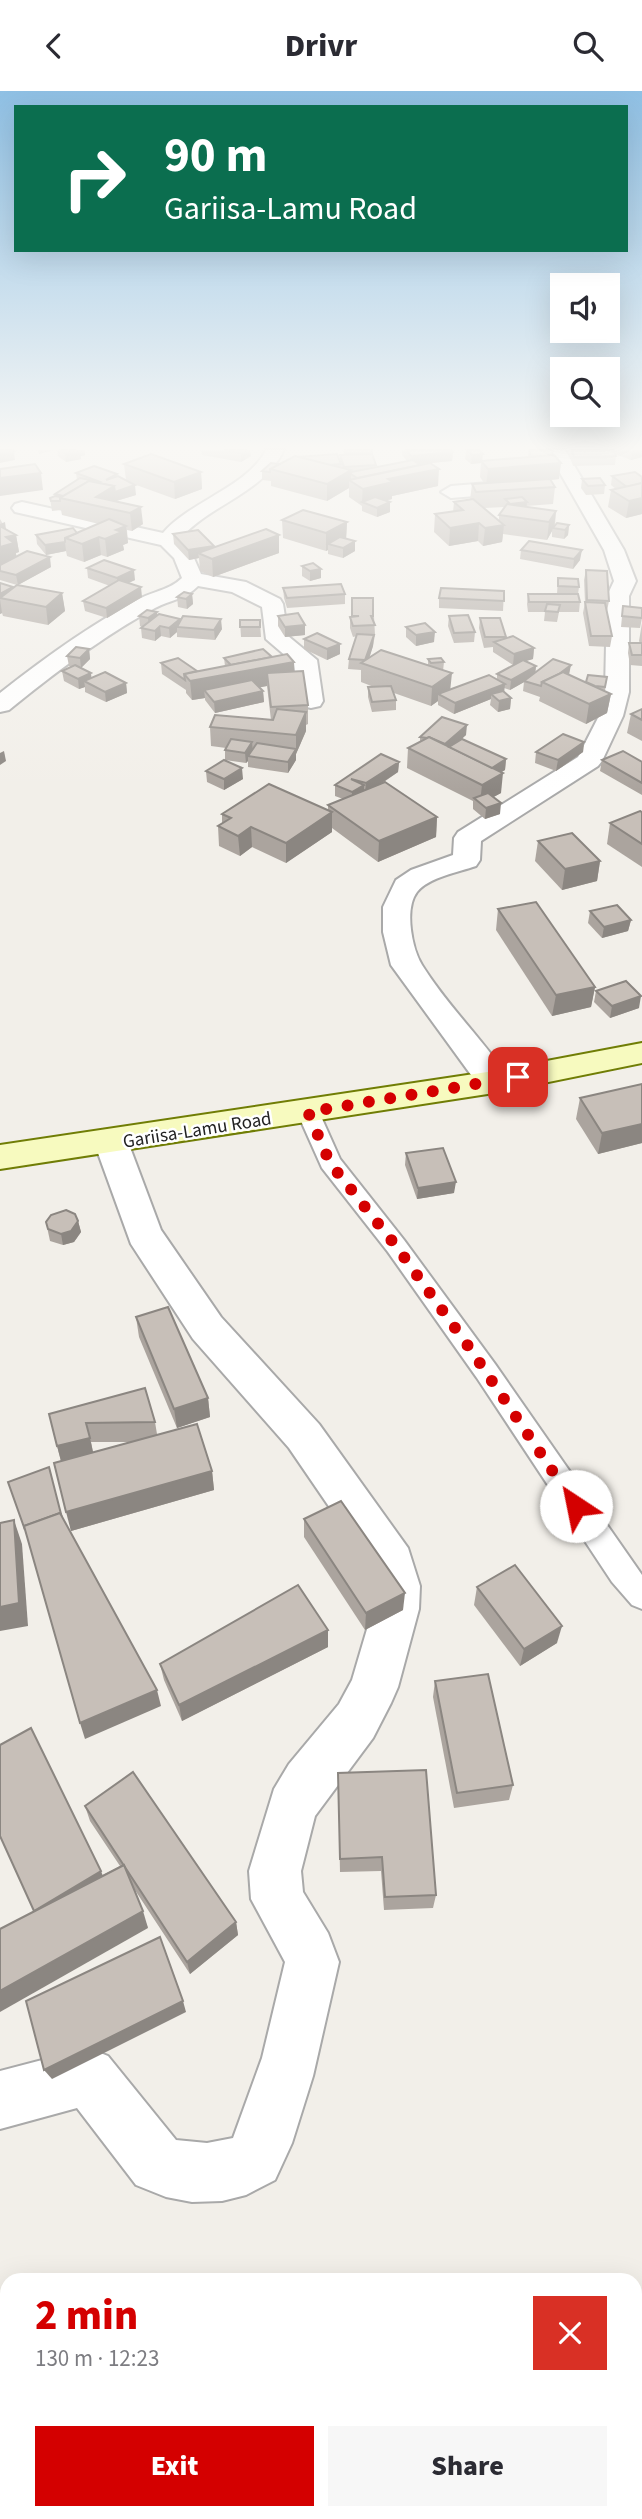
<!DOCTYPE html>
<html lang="en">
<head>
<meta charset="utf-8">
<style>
	body { margin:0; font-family:"Source Sans 3",sans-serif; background:#f7f7f7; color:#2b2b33; height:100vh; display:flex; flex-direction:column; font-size:26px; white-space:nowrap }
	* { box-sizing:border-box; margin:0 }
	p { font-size:23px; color:#7c7c81 }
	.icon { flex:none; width:38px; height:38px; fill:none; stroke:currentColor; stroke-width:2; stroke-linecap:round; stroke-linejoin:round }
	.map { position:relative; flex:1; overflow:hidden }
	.panel { position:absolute; left:0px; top:2182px; width:642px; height:247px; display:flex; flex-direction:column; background:#fff; border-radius:21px 21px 0 0; box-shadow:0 7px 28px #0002 }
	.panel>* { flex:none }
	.hud { position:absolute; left:14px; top:14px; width:614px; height:147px; border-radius:0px; box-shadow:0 7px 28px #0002; background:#0b6e4f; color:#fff; overflow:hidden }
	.buttons { position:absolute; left:550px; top:182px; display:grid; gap:14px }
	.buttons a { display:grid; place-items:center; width:70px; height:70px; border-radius:0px; background:#fff; box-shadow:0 7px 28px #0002; font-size:35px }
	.pin { position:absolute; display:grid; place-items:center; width:60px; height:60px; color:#fff; margin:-30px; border-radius:14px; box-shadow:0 4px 10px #0006 }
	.me { position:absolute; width:77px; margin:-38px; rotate:326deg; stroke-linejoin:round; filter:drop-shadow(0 0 5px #0008) }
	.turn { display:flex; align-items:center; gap:24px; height:147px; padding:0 35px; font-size:32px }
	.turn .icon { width:91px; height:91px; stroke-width:2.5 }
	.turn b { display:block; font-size:49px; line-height:60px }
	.round { display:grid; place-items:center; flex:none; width:74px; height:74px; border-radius:0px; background:#f7f7f7 }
	.headline { display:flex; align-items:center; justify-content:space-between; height:119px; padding:0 35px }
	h1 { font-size:42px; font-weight:800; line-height:52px; color:#d40000 }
	.button { display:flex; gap:14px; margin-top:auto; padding:14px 35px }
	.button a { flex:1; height:80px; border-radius:0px; background:#d40000; color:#fff; font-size:28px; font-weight:800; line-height:80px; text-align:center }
	.button a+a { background:#f7f7f7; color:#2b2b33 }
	header { display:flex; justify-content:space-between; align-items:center; height:91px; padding:0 35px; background:#fff; font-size:32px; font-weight:800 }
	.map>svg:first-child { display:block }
</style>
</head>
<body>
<header><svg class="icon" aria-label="back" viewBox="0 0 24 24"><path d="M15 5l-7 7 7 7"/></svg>Drivr<svg class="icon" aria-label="search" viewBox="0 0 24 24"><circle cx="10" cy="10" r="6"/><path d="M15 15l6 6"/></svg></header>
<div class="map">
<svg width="642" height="2428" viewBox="0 0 642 2428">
	<rect width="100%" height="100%" fill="#f2efe9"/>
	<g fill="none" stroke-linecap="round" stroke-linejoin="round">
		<g stroke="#a9a9a9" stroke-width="4">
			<polygon id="lane" points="308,1014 316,1016 319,1021 340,1068 404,1149 495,1273 642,1484 642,1518 632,1514 612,1491 477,1287 388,1161 322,1077 297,1021 300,1016"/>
		</g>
		<g stroke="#a9a9a9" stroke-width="4">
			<g id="street">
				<path d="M266,359H284C263,403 209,413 179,449L193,465L201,483L246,491L280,508L283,513L288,545L317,569L323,610L320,615L311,617L302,615L299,610L294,572L266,548L262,516L232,501L198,495C186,508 170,509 155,517C105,544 53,583 9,619L0,621V602C43,568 90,534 139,508C154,500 170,499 182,487L174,467L161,454L15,421L12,417L15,413L22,411L163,442C190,410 248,396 266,359Z"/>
				<path d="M547,359H565L624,459L636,490L629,505V601L623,625L602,670L598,675L481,750L480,769L476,775C459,781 429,786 417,801C404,818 412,858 422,874C448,916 485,950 511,991L506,999L494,1002L482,999L391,874L383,841V816L396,789L411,779L453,764L454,747L458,741L578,666L599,625L605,601L607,505L614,490L604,459Z"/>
				<polygon points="500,391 522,393 532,399 522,405 500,403 451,407 441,401 451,395"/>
				<polygon points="111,1039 123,1043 128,1051 161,1139 221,1226 319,1333 408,1457 420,1495 419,1518 398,1596 391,1612 373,1647 315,1725 301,1780 303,1801 328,1842 339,1871 313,1985 292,2052 275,2089 246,2104 222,2110 192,2111 166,2106 136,2094 77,2017 0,2038 0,1980 88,1957 108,1965 176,2049 207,2052 233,2047 262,1967 285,1871 251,1808 249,1780 274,1698 289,1673 339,1613 352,1589 373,1518 374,1495 371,1477 289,1357 193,1248 131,1153 94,1051 99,1043"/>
			</g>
		</g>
		<g stroke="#707d05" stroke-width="4">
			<polygon id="secondary" points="642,952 642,972 494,1002 0,1078 0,1054 494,980"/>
		</g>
		<use href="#lane" fill="#fff" fill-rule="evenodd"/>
		<use href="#street" fill="#fff" fill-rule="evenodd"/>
		<use href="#secondary" fill="#f7fabf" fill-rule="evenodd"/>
	</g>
	<g fill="#aba49e" fill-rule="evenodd">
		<polygon points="57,359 84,359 85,364 81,365 81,368 66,371 58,365"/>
		<polygon points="201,359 250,359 251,365 241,371 202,364"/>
		<polygon points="343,359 372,359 376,376 407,370 402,364 402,359 452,359 453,361 452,370 430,372 438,395 392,405 392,408 386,410 390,421 377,426 362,420 362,415 349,406 349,397 327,410 271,395 271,390 262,389 262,380 279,374 340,370 340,364 344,364"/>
		<path d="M466,359L483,369L528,366L529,359L559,388L550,389L555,396L553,413L526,415V416L556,420L555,435L569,434L568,444L564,448L552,446V440L547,449L503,443L502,451L483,455L478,450L449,455L434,441L435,423L453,421L454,411L470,409L472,393L484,392L480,386L481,372L471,373L465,368ZM505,416L499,424V430L484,417Z"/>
		<polygon points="571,359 642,359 642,366 631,369 615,363 616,365 615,374 573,375 570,366"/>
		<polygon points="124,373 201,381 202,398 175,408 128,391 136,404 116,410 143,433 132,440 127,439 128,452 123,454 124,459 107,466 101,464 84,471 67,465 66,460 46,464 37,453 36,444 77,442 99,433 62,424 61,419 52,420 50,407 55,405 55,403 77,389 76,382 118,385 126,389"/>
		<polygon points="612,385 642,386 642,423 626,427 608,416 611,399 616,398 611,394"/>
		<polygon points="582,388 605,394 604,403 586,404 581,397"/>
		<polygon points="0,428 6,438 16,444 19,461 16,462 16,465 51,476 18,494 62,502 65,520 48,534 3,525 2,522 0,523 0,492 13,497 17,494 0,489"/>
		<polygon points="282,429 347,431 346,448 355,460 343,467 328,463 328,459 326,460 283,447"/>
		<polygon points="173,443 214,457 279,462 213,486 200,480 199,467 189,469 174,453"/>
		<polygon points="521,459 580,469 573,478 520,468"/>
		<polygon points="302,475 321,487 310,490 302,485"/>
		<polygon points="87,477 135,489 128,492 142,506 107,527 85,520 83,510 110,495 88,487"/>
		<polygon points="586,479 609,510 607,520 612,545 610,556 589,555 583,522 585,511 584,489"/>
		<polygon points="558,487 579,496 578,503 580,511 579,521 559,521 557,531 544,530 545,521 528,521 527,513 528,503 557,503"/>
		<polygon points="283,497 345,503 345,513 287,517 284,507"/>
		<polygon points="504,500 503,520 439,517 439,507"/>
		<polygon points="192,503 193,513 187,518 178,516 177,506"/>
		<polygon points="352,507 373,507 375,544 373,555 369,567 428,575 428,568 444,571 443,580 450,599 497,588 497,583 517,573 513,574 493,561 493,556 484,557 479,537 480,527 506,546 505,547 534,557 533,568 525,570 536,575 535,581 569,584 586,591 607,586 605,600 611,603 607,622 586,633 539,610 540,606 523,600 524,591 510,599 504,597 504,601 511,607 510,618 498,621 490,614 491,608 454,623 438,614 438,610 431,615 394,602 396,609 396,619 372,621 368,606 368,596 374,596 361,591 361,579 348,578 349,568 357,545 353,546 350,537 350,526 352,526"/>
		<polygon points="623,515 642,527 640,537 621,536"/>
		<polygon points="157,524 180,528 180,530 222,538 215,549 177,546 177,541 170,547 161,545 155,550 142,547 141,537 142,536 140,535 139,525"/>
		<polygon points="278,525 305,544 285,546 278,535"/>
		<polygon points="449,525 475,541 474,551 454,552 448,535"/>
		<polygon points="240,529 260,529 261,546 241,546"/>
		<polygon points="642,532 642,575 630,574 628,562 629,552 640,552 639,550"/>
		<polygon points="406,536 434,551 416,555 406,546"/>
		<polygon points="304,548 340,563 327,569 304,558"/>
		<polygon points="89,558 90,568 81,577 91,582 91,587 126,592 127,602 106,611 85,601 85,596 79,598 64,590 62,580 72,576 69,575 67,565"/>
		<polygon points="272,566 294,571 294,581 308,614 308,633 306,634 306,640 296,663 296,669 288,682 248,676 248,670 246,672 225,669 225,659 226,657 211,655 210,636 271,629 267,595 259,596 263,600 264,611 215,622 205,609 205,607 192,609 186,602 186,599 162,583 161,572 197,580 225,575 224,567"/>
		<polygon points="642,618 642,650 627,642 631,623"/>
		<polygon points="466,644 459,650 506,668 505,679 501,681 501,702 493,706 500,723 485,728 473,718 473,710 407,677 408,657 420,651 420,646"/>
		<polygon points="584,651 583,661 556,680 535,672 536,661"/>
		<polygon points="602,669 642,671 642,704 600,680"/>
		<polygon points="399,671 398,681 381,693 437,726 436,746 378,771 332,737 332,741 286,772 252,756 240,765 219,755 218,735 222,733 222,723 328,719 328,714 343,708 335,705 335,694"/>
		<polygon points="206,680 243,688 224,699 207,691"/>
		<polygon points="642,721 642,776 607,753 610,732"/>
		<polygon points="538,750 600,770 597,790 562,799 535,770"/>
		<polygon points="498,818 595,896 591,916 552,925 496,839"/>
		<polygon points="590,820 631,829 628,840 602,847 588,832"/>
		<polygon points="596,900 639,917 610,927 594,911"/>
		<polygon points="642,993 642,1052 598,1063 576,1028 580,1007"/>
		<polygon points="406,1062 454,1102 417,1108 405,1074"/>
		<polygon points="78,1130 81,1141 74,1151 63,1154 50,1150 46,1131"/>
		<polygon points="136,1226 208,1307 210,1326 177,1337 139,1246"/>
		<path d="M49,1323L155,1331L157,1343L212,1380L214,1399L71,1440L61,1370ZM91,1351H130L93,1361Z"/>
		<polygon points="304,1428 403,1519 365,1539 304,1446"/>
		<polygon points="477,1496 557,1552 520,1575 474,1514"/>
		<polygon points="328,1539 328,1556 182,1630 164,1589 160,1573"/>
		<polygon points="435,1590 513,1694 509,1709 454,1717 433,1606"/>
		<polygon points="338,1682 436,1804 433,1817 384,1819 381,1780 340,1781"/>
		<polygon points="85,1715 236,1831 238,1844 190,1883 131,1793 148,1837 103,1784 120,1775 90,1730"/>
	</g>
	<g fill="#8b8681">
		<polygon points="38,359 55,359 39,363"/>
		<polygon points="77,359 84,359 85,364 81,365 81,368 66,371 65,362"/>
		<polygon points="245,359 250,359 251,365 241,371 241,362"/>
		<polygon points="634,359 642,359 642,366 631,369 632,360"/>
		<polygon points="14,360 15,369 0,372 0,362"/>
		<polygon points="453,361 452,370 410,374 411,365"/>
		<polygon points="483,363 482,371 481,370 481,372 471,373 472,364"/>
		<polygon points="561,372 559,388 486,395 488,378"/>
		<polygon points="439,378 438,395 392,405 392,408 369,413 362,411 363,392"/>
		<polygon points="351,379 351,390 349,389 349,397 327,410 327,393"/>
		<polygon points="201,381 202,398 175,408 174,391"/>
		<polygon points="41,382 43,399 0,405 0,386"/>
		<polygon points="135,394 136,404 116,410 96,406 114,395"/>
		<polygon points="642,407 642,423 626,427 629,410"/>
		<polygon points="390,411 390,421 377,426 377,417"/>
		<polygon points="527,411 526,421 510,413"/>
		<polygon points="141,416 143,433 132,440 130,422"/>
		<polygon points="556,420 554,437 553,437 552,440 547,449 549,431"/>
		<polygon points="5,431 7,446 16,444 19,461 16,462 17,470 0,474 0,433"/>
		<polygon points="347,431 346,449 328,453 328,459 326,460 326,442"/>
		<polygon points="479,432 478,450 449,455 450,437"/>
		<polygon points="504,434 502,451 483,455 485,437"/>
		<polygon points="569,434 568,444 564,448 565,439"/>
		<polygon points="126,435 128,452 123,454 124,459 107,466 105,448 116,439"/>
		<polygon points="279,444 279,462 213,486 212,468"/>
		<polygon points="99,446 101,464 84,471 82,453"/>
		<polygon points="355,450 355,460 343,467 343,457"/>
		<polygon points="65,451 66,460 46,464 45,454"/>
		<polygon points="214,455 214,464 198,462 199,467 189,469 188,459"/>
		<polygon points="582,459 580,469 573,478 574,468"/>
		<polygon points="50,466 51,476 18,494 16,484"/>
		<polygon points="321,478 321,487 310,490 310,480"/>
		<polygon points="134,479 135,489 118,497 117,487"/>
		<polygon points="13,496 16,510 0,507 0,503"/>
		<polygon points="141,496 142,506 107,527 106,517"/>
		<polygon points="62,502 65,520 48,534 46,516"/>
		<polygon points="192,503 193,513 187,518 186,508"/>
		<polygon points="0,508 2,522 0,523"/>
		<polygon points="157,521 158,531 149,537 148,527"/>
		<polygon points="180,528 181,536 177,536 177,541 170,547 169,537"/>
		<polygon points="221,528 222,538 215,549 214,539"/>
		<polygon points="305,534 305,544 285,546 285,536"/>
		<polygon points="160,535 161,545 155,550 155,540"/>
		<polygon points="435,541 434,551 416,555 416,544"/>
		<polygon points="374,544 373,555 367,574 365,569"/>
		<polygon points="340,553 340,563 327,569 327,558"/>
		<polygon points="534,557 533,568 513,574 514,563"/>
		<polygon points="89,558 90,568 81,577 80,567"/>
		<polygon points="294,571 294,590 267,582 267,595 210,606 204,599 205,607 192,609 190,590"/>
		<polygon points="571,574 569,584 546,593"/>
		<polygon points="536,575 535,585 510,599 511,589"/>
		<polygon points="91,582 92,593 84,590 85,596 79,598 78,588"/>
		<polygon points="452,582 450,601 438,603 438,610 431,615 432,596"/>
		<polygon points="607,586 603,606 611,603 607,622 586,633 589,613 603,606"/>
		<polygon points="126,592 127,602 106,611 105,601"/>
		<polygon points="505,593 504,603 491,603 491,608 454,623 455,612"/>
		<polygon points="263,600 264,611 215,622 214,611"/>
		<polygon points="511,607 510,618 498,621 499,610"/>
		<polygon points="306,621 306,640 296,663 296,644"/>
		<polygon points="467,634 466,644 445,663 445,653"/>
		<polygon points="252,651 253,662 248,665 248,670 246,672 245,662"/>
		<polygon points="584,651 583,661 556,680 558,669"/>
		<polygon points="296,658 296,669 288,682 288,671"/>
		<polygon points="4,660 6,670 0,674 0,662"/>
		<polygon points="506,668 505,679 490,688 491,677"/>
		<polygon points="399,671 398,681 365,703 366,692"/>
		<polygon points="242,677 243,688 224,699 224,688"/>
		<polygon points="503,682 501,702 481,713 480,712 482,694"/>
		<polygon points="364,694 364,704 352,712 352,701"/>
		<polygon points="501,712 500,723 485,728 486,717"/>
		<polygon points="332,721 332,741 286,772 286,752"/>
		<polygon points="437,726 436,746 378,771 379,750"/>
		<polygon points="251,736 252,756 240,765 238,745"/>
		<polygon points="600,770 597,790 562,799 565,778"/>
		<polygon points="631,829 628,840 602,847 604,836"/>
		<polygon points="595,896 591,916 552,925 556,904"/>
		<polygon points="641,905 639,917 610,927 612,915"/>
		<polygon points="642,1033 642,1052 598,1063 602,1042"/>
		<polygon points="456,1091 454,1102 417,1108 418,1097"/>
		<polygon points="78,1130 81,1141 74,1151 63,1154 61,1143"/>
		<polygon points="208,1307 210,1326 177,1337 174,1318"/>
		<polygon points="90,1347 94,1366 62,1374 57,1355"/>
		<polygon points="212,1380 214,1399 71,1440 66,1421"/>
		<polygon points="14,1429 22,1453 28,1535 0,1540 0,1516"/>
		<polygon points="405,1502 403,1519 365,1539 366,1522"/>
		<polygon points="562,1535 557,1552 520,1575 524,1558"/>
		<polygon points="328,1539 328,1556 182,1630 179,1614"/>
		<polygon points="157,1599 161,1615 85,1648 80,1632"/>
		<polygon points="101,1780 106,1793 34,1820"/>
		<polygon points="143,1820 148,1837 0,1921 0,1900"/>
		<polygon points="236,1831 238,1844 190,1883 187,1871"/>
		<polygon points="183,1910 186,1921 52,1988 44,1979"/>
		<polygon points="53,2422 61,2422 62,2428 54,2428"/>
	</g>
	<g fill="#c7bfb8" stroke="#8b8681" stroke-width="2">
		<polygon points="0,359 13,359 14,360 0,362"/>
		<polygon points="61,359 77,359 65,362"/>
		<polygon points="224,359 245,359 241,362"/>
		<polygon points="345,359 372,359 372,362 346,362"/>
		<polygon points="406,359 452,359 453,361 411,365"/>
		<polygon points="467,359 479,359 483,363 472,364"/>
		<polygon points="529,359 552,359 553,364 531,366"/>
		<polygon points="572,359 614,359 616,365 574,366"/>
		<polygon points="151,363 201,381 174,391 124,373"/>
		<polygon points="337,363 341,373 329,374 297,366"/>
		<polygon points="372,363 376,374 344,376 340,364"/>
		<polygon points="554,364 561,372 488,378 481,370"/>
		<polygon points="295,365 351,379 327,393 270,378"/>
		<polygon points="413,369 420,374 357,387 351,383 351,381"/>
		<polygon points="271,372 279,373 270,378 270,381 262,380"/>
		<polygon points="430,372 439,378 388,388 393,391 363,398 349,389"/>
		<polygon points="35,373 41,382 0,387 0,378"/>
		<polygon points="94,375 117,383 106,389 118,385 135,394 115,401 114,395 98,392 100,391 76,382"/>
		<polygon points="635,381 642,386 642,392 627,396 612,385"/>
		<polygon points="80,387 95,390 89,390 63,405 55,403"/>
		<polygon points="600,387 605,394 588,395 582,388"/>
		<polygon points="550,388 555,396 476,401 472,393"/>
		<polygon points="89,390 114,395 96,406 141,416 130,422 60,407"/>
		<polygon points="642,392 642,407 629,410 611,399"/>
		<polygon points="55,405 61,406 60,407 60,410 51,410 50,407"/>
		<polygon points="375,406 390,411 377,417 362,411"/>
		<polygon points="522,406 527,411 510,413 505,408"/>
		<polygon points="473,408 504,434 485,437 479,432 450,437 435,423 463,419 454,411"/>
		<polygon points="507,413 556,420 549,431 499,424"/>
		<polygon points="303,419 347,431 326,442 282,429"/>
		<polygon points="109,428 126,435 116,439 122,441 105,448 99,446 82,453 65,447"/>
		<polygon points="557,432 569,434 565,439 553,437"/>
		<polygon points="0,435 16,444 6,446 14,452 0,456"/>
		<polygon points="73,437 77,442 65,447 65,451 45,454 36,444"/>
		<polygon points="266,438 279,444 212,468 198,462"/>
		<polygon points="198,439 214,455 188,459 173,443"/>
		<polygon points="340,446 355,450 343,457 328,453"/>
		<polygon points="529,450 582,459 574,468 521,459"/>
		<polygon points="27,460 50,466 16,484 0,480 0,474"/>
		<polygon points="104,469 134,479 117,487 87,477"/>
		<polygon points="313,472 321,478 310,480 302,475"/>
		<polygon points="586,479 607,480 609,510 587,509"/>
		<polygon points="558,487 578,488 579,496 558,495"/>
		<polygon points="119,489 141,496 106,517 83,510"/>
		<polygon points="0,492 13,496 0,503"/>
		<polygon points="341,493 345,503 287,507 283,497"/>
		<polygon points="17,494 62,502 46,516 0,507"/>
		<polygon points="441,497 504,500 504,510 439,507"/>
		<polygon points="184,501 192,503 186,508 177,506"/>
		<polygon points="528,503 578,503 580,511 529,511"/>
		<polygon points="352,507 373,507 373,525 371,525 375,534 353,535 350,526 359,525 352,525"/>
		<polygon points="585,511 605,512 612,545 591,545"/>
		<polygon points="547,513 560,514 558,521 545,520"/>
		<polygon points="623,515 642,517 642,527 622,525"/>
		<polygon points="147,519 157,521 148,527 139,525"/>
		<polygon points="298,522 305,534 285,536 278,525"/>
		<polygon points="159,523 180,528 169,537 160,535 155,540 141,537"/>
		<polygon points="468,524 475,541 454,542 449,525"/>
		<polygon points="183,525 221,528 214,539 177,536"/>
		<polygon points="480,527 500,527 506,546 485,546"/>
		<rect x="240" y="529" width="20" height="7"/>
		<polygon points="425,532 435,541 416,544 406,536"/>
		<polygon points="317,542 340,553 327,558 304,548"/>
		<polygon points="357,543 374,544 365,569 349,568"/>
		<polygon points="513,545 534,557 514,563 494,551"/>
		<polygon points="629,552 642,552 642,564 632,564"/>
		<polygon points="76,556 89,558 80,567 67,565"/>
		<polygon points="263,558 272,566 231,574 224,567"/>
		<polygon points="381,559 452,582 432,596 361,572"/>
		<polygon points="287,563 294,571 190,590 184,583"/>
		<polygon points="178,567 197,580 184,583 185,589 161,572"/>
		<polygon points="441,567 444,571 431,572 428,568"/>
		<polygon points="553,568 571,574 559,583 542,591 541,595 524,590"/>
		<polygon points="523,569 536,575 511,589 497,583"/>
		<polygon points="75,574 91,582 78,588 62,580"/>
		<polygon points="303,580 308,614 271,616 267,582"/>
		<polygon points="105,581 126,592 105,601 84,590"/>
		<polygon points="563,581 611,603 589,613 542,591"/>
		<polygon points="489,584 505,593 455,612 438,603"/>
		<polygon points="588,584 607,586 605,596 595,595 586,591"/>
		<polygon points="252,589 263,600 214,611 204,599"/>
		<polygon points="391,595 396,609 372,611 368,596"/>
		<polygon points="503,600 511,607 499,610 491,603"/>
		<polygon points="277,618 306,621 296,644 210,636 215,624 273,629"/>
		<polygon points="642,618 642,629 631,623"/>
		<polygon points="442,626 467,634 445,653 429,646 427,647 420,646"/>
		<polygon points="563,643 584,651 558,669 536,661"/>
		<polygon points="429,646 503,682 482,694 408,657"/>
		<polygon points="231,648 252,651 245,662 225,659"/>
		<polygon points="462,648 506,668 492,677 449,656"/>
		<polygon points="257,652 296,658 288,671 248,665"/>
		<polygon points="623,660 642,671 642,692 602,669"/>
		<polygon points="381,663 399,671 366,692 351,688 364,694 352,701 335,694"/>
		<polygon points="224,669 242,677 224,688 206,680"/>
		<polygon points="385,691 437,726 379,750 328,714"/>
		<polygon points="269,693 332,721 286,752 251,736 238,745 218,735 231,727 222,723"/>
		<polygon points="488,702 501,712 486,717 474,707"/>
		<polygon points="640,720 642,721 642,753 610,732"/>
		<polygon points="572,742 600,770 565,778 538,750"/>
		<polygon points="536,811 595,896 556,904 498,818"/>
		<polygon points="617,814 631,829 604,836 590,820"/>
		<polygon points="626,890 641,905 612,915 596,900"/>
		<polygon points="642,993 642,1033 602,1042 580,1007"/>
		<polygon points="443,1057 456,1091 418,1097 406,1062"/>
		<polygon points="66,1119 75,1123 78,1130 71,1140 61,1143 48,1138 46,1131 51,1124"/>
		<polygon points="168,1216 208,1307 174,1318 136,1226"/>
		<polygon points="145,1297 155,1331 86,1332 90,1347 57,1355 49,1323"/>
		<polygon points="197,1333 212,1380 66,1421 54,1372"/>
		<polygon points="49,1376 61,1423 60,1422 24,1435 25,1439 8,1391"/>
		<polygon points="341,1410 405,1502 366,1522 304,1428"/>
		<polygon points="60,1422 157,1599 80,1632 24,1435"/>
		<polygon points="14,1429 19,1512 0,1516 0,1432"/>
		<polygon points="515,1474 562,1535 524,1558 477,1496"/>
		<polygon points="298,1494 328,1539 179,1614 160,1573"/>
		<polygon points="488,1583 513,1694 457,1702 435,1590"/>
		<polygon points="31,1637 101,1780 34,1820 0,1745 0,1654"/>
		<polygon points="426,1679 436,1804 385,1806 382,1766 340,1768 338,1682"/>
		<polygon points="133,1681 236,1831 187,1871 85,1715"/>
		<polygon points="124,1774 143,1820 0,1900 0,1838"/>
		<polygon points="160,1846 183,1910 44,1979 26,1910"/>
		<polygon points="23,2422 53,2422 54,2428 9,2428"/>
	</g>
	<linearGradient id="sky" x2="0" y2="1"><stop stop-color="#8fc0e4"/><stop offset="0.51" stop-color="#f9f8f5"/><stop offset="1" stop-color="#f9f8f5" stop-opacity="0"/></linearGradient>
	<rect width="642" height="699" fill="url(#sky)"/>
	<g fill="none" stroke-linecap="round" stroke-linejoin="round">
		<polyline stroke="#d40000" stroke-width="12" stroke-dasharray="0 21.6" points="518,986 308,1021 330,1072 396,1155 471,1259 576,1415"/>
	</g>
	<g text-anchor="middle" stroke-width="5" stroke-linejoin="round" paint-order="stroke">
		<g font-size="19" fill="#222" stroke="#fff">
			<text transform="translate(197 1038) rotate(-9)" y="7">Gariisa-Lamu Road</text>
		</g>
	</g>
</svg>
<div class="buttons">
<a><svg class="icon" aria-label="sound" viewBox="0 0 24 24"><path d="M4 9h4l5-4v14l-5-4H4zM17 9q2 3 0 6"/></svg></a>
<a><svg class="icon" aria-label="search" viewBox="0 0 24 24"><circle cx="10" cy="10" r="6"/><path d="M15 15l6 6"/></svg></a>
</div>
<div class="pin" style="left:518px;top:986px;background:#d93025"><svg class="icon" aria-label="arrive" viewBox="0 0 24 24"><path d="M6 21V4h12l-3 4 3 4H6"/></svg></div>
<svg class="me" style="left:576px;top:1415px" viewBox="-20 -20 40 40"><circle r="19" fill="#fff"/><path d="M0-13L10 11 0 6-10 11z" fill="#d40000"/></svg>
<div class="hud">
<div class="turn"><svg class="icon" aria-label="right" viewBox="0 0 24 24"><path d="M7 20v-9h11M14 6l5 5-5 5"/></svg><div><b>90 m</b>Gariisa-Lamu Road</div></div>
</div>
<section class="panel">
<div class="headline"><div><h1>2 min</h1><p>130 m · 12:23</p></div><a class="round" style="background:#d93025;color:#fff"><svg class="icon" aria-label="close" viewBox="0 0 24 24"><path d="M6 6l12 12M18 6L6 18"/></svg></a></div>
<div class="button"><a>Exit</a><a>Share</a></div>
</section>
</div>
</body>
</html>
